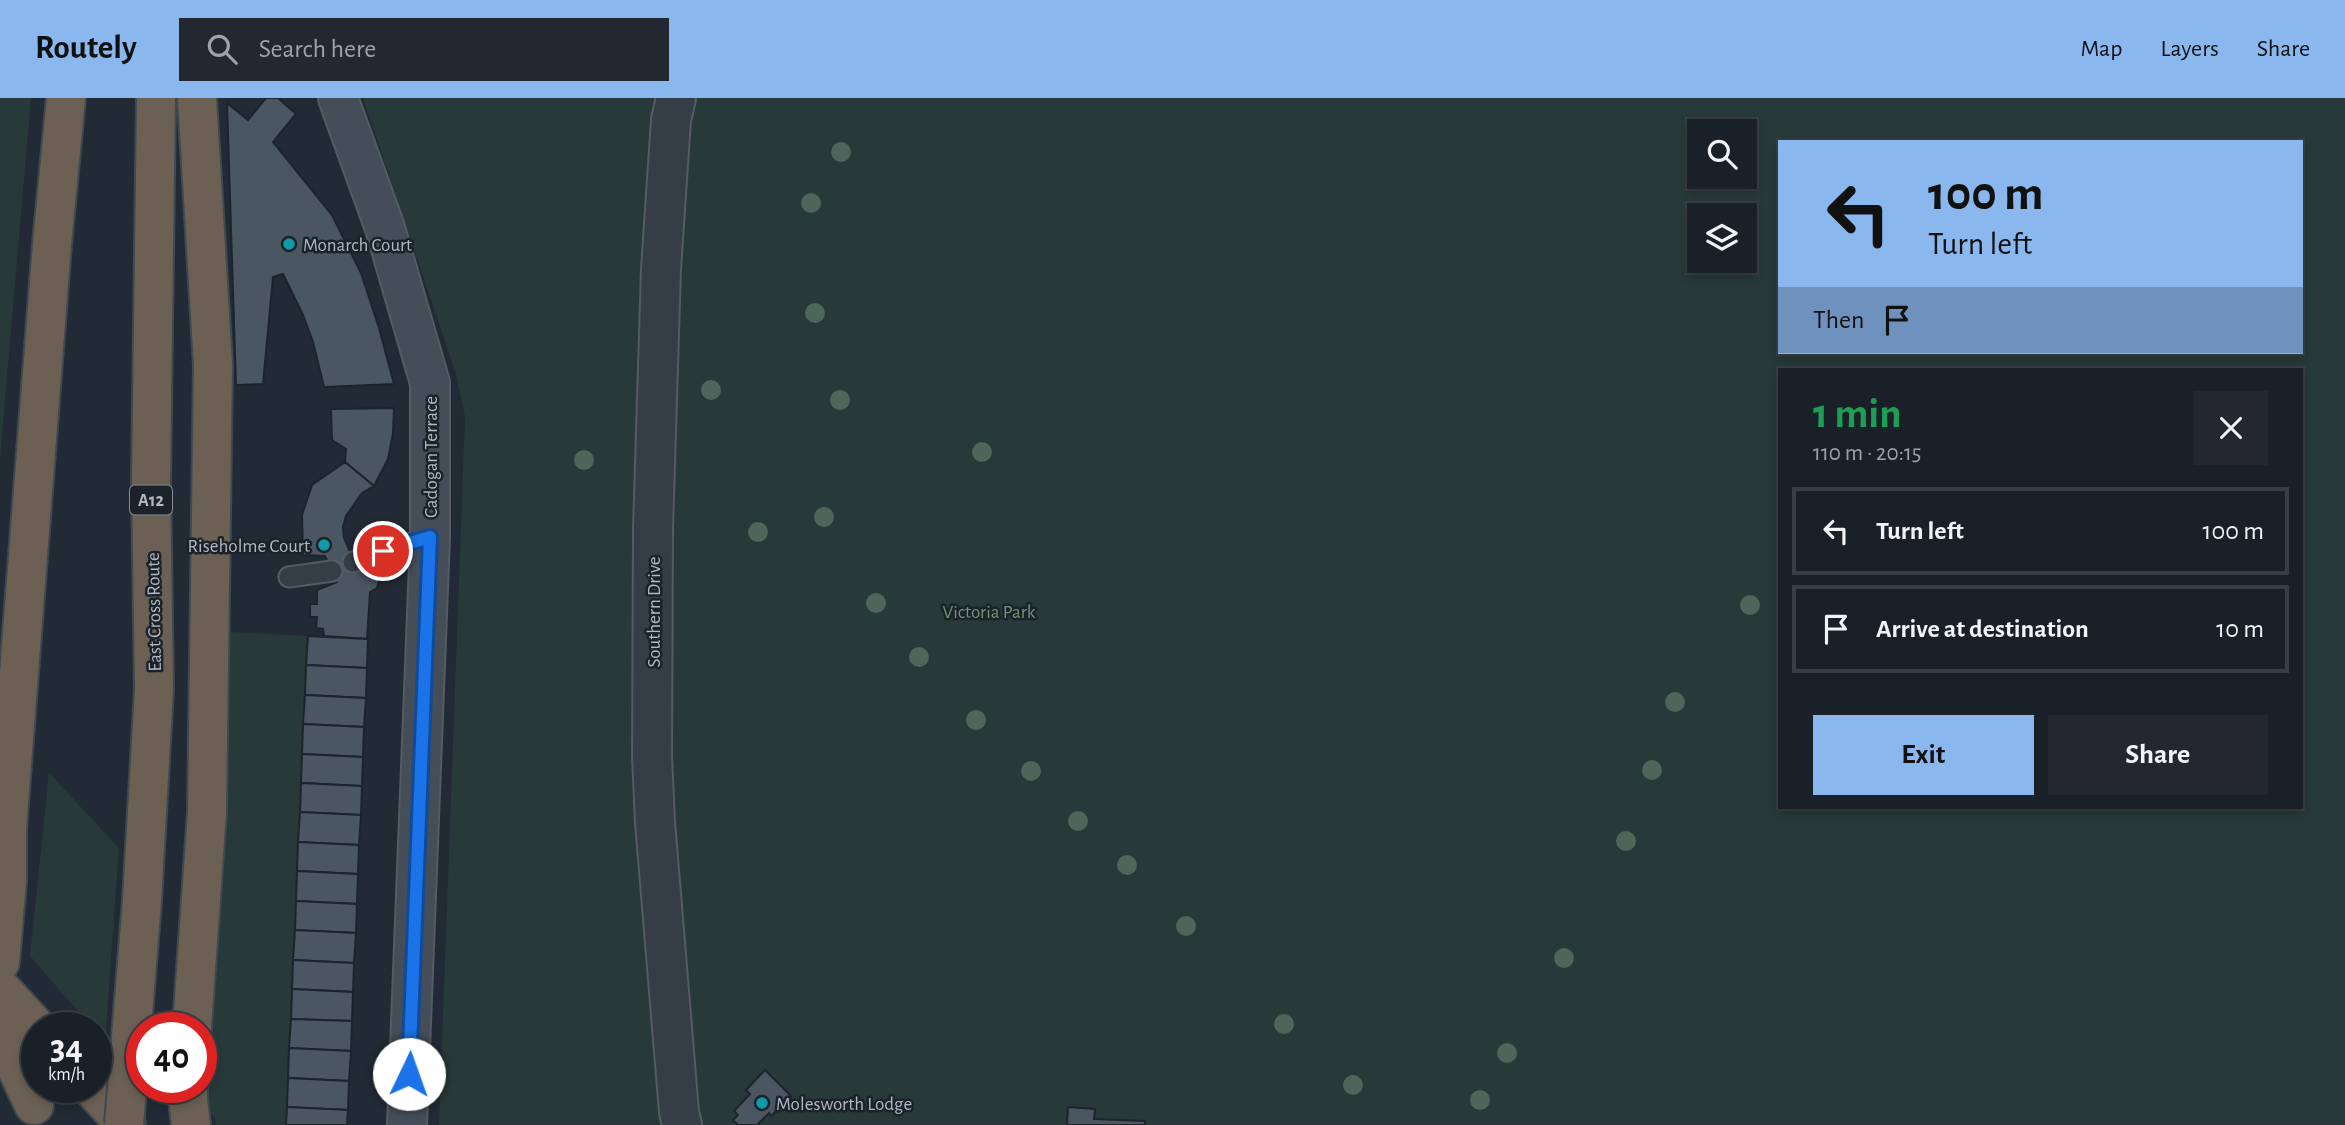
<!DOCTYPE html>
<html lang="en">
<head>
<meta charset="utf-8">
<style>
	body { margin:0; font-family:"Alegreya Sans",sans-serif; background:#232830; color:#f1f3f6; height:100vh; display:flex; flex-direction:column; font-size:26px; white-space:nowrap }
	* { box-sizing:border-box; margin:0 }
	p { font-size:23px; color:#9fa3a8 }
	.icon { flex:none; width:38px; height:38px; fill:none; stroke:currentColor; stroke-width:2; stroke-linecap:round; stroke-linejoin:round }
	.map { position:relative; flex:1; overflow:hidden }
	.sheet { position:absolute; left:1778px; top:270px; width:525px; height:441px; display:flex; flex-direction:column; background:#1a2028; border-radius:0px; box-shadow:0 4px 10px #0003,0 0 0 2px #383e45 }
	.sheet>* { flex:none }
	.top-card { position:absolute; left:1778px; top:42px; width:525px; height:214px; border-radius:0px; box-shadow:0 4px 10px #0003,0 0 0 2px #383e45; background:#8ab7ed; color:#111; overflow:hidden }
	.buttons { position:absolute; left:1687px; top:21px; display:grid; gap:14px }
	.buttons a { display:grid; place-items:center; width:70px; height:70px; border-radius:0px; background:#1a2028; box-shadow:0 4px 10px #0003,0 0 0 2px #383e45; font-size:35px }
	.speed { position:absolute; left:21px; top:914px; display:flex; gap:14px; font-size:35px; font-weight:700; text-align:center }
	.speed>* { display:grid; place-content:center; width:91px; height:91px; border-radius:50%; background:#1a2028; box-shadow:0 4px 10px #0003,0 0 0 2px #383e45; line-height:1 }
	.speed small { font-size:18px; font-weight:400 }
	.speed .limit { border:10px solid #d22; background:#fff; color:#111 }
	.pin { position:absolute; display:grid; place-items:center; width:60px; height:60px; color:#fff; margin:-30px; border:4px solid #fff; border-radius:50%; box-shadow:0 2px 7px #0007 }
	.me { position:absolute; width:77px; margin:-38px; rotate:3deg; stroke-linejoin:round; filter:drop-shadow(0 0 5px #0008) }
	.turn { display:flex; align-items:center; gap:24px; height:147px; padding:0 35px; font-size:32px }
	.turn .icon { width:91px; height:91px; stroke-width:2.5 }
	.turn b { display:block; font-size:49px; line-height:60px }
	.then { display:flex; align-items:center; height:66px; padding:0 35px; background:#0003; gap:14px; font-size:26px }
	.round { display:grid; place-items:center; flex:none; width:74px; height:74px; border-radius:0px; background:#232830 }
	.headline { display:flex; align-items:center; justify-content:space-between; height:119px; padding:0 35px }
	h1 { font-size:42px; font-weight:700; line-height:52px; color:#1e9e55 }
	.cta { display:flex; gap:14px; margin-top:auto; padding:14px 35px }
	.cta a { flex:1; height:80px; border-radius:0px; background:#8ab7ed; color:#111; font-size:28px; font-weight:700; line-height:80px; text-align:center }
	.cta a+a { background:#232830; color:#f1f3f6 }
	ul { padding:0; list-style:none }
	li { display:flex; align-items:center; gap:21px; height:88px; margin:0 14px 10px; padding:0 21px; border:4px solid #383e45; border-radius:0px }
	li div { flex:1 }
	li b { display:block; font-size:26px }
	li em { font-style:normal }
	header { display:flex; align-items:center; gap:42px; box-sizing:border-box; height:98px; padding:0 35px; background:#8ab7ed; color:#111 }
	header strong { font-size:33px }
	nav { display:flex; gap:38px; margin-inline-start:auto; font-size:24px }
	.search { width:490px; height:63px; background:#232830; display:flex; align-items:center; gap:18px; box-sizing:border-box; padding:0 24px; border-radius:0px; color:#9fa3a8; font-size:26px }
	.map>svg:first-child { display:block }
</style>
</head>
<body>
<header>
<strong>Routely</strong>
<div class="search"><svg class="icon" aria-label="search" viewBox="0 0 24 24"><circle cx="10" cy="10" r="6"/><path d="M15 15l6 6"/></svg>Search here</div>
<nav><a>Map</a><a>Layers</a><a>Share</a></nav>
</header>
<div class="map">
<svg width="2345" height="1027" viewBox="0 0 2345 1027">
	<rect width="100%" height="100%" fill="#222b35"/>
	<g fill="#273938" fill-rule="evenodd">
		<polygon points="0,0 31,0 0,360"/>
		<path d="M363,0H2345V1027H439L465,319L456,276ZM1699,33H1745V79H1699ZM1780,44H2301V254H1780ZM1699,117H1745V163H1699ZM1780,271H2301V709H1780Z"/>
		<polygon points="230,534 308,538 286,1027 216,1027 215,1019 204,1011 203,976 219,739"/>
		<polygon points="49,675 119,750 105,944 96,934 96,929 92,929 30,858"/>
	</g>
	<g fill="#4a5661" stroke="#1d242c" stroke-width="2">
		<polygon points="266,0 278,0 296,16 273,44 332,117 361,175 379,230 394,286 324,289 313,244 303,217 283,176 273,179 263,286 236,287 227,5 248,22"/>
		<polygon points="394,310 393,335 388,361 374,388 345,364 346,351 332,342 331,311"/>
		<polygon points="345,364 374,388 362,395 346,418 343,429 344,440 358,472 374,471 380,480 377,490 370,494 367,541 324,538 323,531 316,530 317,519 310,519 310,506 317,506 317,492 337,484 325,458 303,457 302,417 312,387"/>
		<polygon points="308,538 368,541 367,570 306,567"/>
		<polygon points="306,567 367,570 366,600 305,597"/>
		<polygon points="305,597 366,600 364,629 303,626"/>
		<polygon points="303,626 364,629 363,659 302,656"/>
		<polygon points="302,656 363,659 362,688 301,685"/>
		<polygon points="301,685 362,688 361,717 300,714"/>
		<polygon points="300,714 361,717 359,747 298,744"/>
		<polygon points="298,744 359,747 358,776 297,773"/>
		<polygon points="297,773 358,776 357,806 296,803"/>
		<polygon points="296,803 357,806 356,835 295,832"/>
		<polygon points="295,832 356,835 354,865 293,862"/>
		<polygon points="293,862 354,865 353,894 292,891"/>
		<polygon points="292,891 353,894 352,923 291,921"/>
		<polygon points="291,921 352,923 351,953 289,950"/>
		<polygon points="289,950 351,953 349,983 288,980"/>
		<polygon points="765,972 791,998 771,1018 769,1015 757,1027 738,1027 733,1022 738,1017 734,1013 750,996 746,992"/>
		<polygon points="288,980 349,983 348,1012 287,1009"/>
		<polygon points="287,1009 348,1012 347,1027 286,1027"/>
		<polygon points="1068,1009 1095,1011 1094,1021 1145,1023 1145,1027 1067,1027"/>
	</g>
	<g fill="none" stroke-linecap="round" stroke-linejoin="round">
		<g stroke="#535b63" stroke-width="23">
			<g id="lane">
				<polyline points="353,464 430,439"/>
				<polyline points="289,479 332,473"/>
			</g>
		</g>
		<g stroke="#535b63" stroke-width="42">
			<polyline id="street" points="676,0 671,22 661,171 653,431 652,658 655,724 679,1014 682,1027"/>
		</g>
		<g stroke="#535b63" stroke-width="42">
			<polyline id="secondary" points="338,0 385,130 430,285 430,439 407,1027"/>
		</g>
		<g stroke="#404850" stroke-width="42">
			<g id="highway">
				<polyline points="142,803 154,591 151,384 156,0"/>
				<polyline points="0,864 7,783 7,731 52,146 66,0"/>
				<polyline points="0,890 37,930"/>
				<polyline points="0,921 8,951 34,1007"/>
				<polyline points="192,929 207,714 213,267 197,0"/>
				<polyline points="91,989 126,1027"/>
				<polyline points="188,989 188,1002 191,1027"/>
			</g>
		</g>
		<use href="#lane" stroke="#353d46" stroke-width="19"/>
		<use href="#street" stroke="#353d46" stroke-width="38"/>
		<use href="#secondary" stroke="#444d58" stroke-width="38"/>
		<use href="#highway" stroke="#6b6053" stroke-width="38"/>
		<g stroke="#404850" stroke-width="42" stroke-linecap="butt">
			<polyline id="highway-bridge" points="124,1027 142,803"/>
		</g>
		<use href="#highway-bridge" stroke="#6b6053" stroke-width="38"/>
	</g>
	<g fill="#4d6659">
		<circle cx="841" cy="54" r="10"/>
		<circle cx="811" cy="105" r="10"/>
		<circle cx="815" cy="215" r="10"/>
		<circle cx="711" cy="292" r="10"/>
		<circle cx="840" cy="302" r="10"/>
		<circle cx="982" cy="354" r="10"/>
		<circle cx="584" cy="362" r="10"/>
		<circle cx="824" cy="419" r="10"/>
		<circle cx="758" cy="434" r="10"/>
		<circle cx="876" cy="505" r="10"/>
		<circle cx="1750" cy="507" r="10"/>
		<circle cx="919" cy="559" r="10"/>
		<circle cx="1675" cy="604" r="10"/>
		<circle cx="976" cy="622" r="10"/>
		<circle cx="1652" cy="672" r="10"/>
		<circle cx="1031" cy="673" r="10"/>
		<circle cx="1078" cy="723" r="10"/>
		<circle cx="1626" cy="743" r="10"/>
		<circle cx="1127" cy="767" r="10"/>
		<circle cx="1186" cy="828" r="10"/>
		<circle cx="1564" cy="860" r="10"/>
		<circle cx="1284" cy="926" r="10"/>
		<circle cx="1507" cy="955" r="10"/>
		<circle cx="1353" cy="987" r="10"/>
		<circle cx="1480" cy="1002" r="10"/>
	</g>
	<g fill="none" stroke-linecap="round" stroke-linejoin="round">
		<g stroke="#114b97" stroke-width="18">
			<polyline id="route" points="383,453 430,439 409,976"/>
		</g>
		<use href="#route" stroke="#1a73e8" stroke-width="12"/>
	</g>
	<g fill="#0f9aa8" stroke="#1b222a" stroke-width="2.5">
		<circle cx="289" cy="146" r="7"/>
		<circle cx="324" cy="447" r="7"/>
		<circle cx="762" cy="1005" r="7"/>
	</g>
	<g text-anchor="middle" stroke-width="5" stroke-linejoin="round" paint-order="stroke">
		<rect fill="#1b222a" stroke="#838b94" stroke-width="2" x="130" y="387.5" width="42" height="29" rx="5"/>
		<g font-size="18" font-weight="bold" fill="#b0b8c2">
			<text x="151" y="408">A12</text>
		</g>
		<g font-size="19" fill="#b0b8c2" stroke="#1b222a" text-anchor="start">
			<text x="303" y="153">Monarch Court</text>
			<text x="310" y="454" text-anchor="end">Riseholme Court</text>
			<text x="776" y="1012">Molesworth Lodge</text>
		</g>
		<g font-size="19" fill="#b0b8c2" stroke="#1b222a">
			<text transform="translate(430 359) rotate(-90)" y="7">Cadogan Terrace</text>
			<text transform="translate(153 514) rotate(-91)" y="7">East Cross Route</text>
			<text transform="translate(653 514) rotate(-90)" y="7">Southern Drive</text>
		</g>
		<g font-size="19" fill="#709677" stroke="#1b222a">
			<text x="989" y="520">Victoria Park</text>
		</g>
	</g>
</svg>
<div class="buttons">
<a><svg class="icon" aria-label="search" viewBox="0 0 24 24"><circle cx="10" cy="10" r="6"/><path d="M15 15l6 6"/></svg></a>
<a><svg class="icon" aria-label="layers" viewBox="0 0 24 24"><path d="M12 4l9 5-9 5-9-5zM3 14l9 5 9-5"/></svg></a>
</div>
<div class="speed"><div>34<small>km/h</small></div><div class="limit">40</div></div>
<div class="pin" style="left:383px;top:453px;background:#d93025"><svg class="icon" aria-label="arrive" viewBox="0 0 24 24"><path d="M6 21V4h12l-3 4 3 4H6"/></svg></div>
<svg class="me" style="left:409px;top:976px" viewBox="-20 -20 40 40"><circle r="19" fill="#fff"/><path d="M0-13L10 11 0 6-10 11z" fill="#1a73e8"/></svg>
<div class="top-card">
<div class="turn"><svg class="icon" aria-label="left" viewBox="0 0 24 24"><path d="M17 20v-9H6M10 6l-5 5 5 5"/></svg><div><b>100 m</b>Turn left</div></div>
<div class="then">Then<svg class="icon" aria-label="arrive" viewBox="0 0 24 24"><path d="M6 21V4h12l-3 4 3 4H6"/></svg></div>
</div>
<section class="sheet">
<div class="headline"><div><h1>1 min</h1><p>110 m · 20:15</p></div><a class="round"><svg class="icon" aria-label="close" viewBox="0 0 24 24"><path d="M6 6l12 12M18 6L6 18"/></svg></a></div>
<ul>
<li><svg class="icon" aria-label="left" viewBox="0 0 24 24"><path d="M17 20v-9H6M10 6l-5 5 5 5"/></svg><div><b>Turn left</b></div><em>100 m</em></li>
<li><svg class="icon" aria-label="arrive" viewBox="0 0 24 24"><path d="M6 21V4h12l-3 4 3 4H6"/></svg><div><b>Arrive at destination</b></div><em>10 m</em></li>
</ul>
<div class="cta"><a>Exit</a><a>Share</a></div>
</section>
</div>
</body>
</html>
